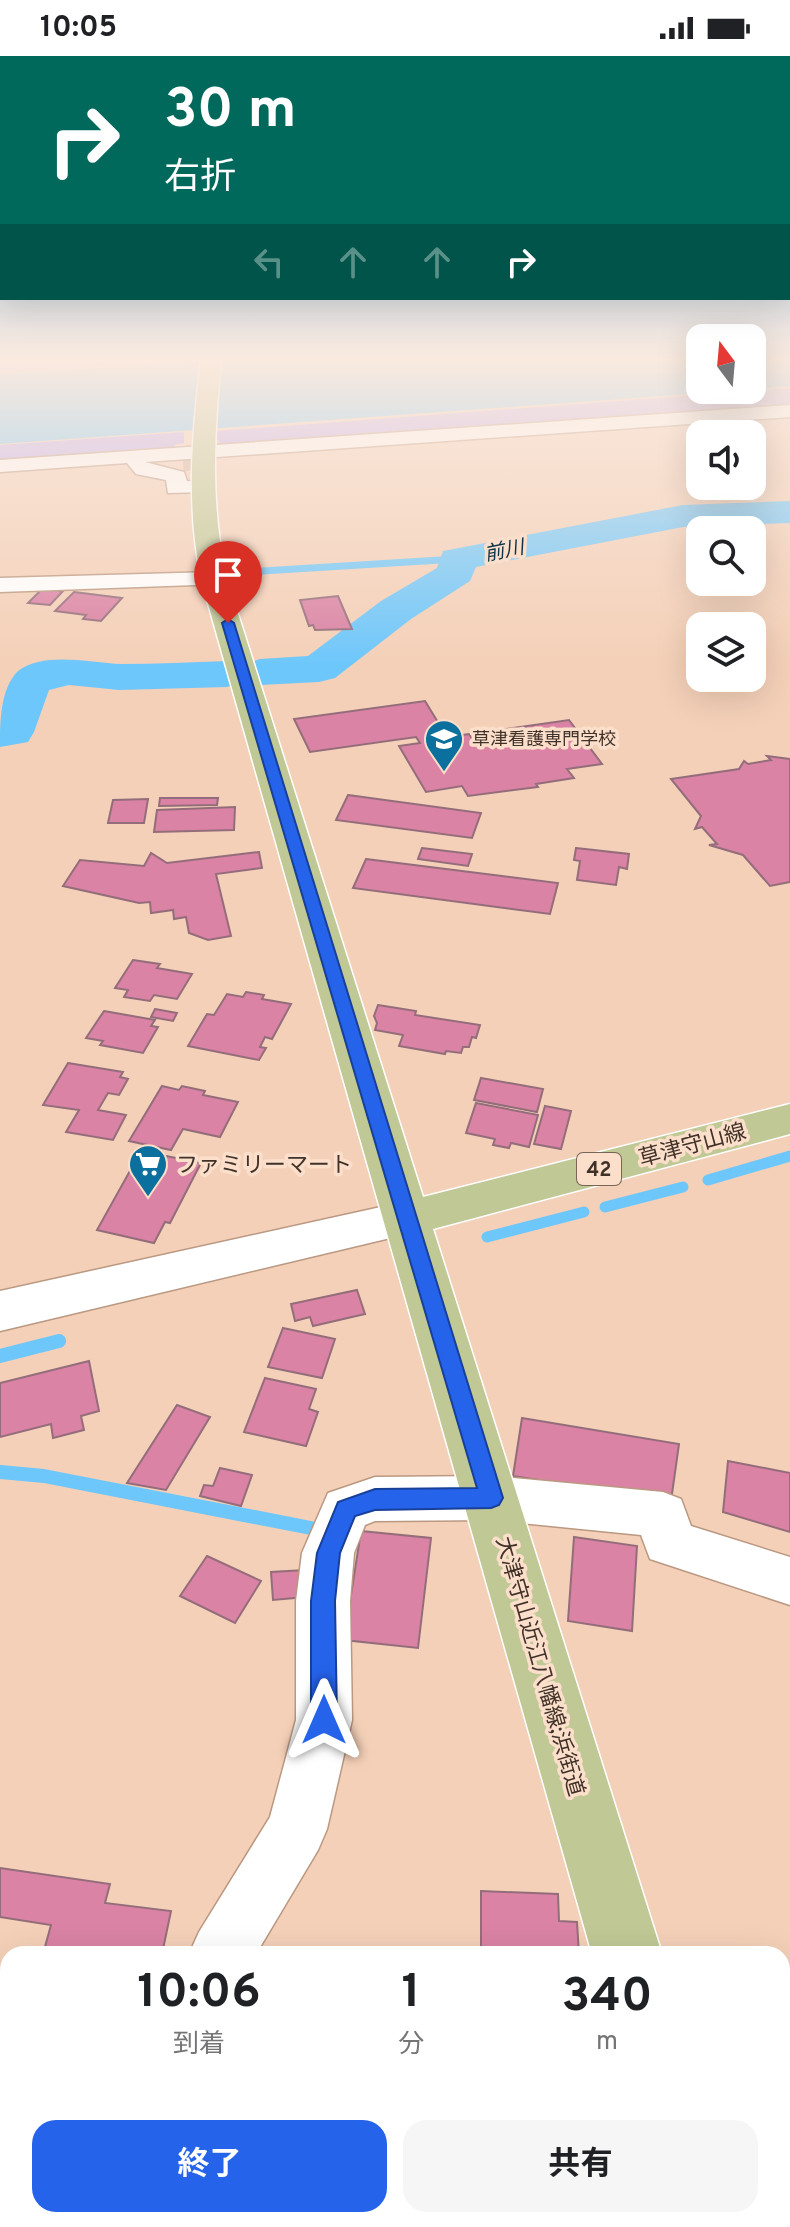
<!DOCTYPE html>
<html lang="ja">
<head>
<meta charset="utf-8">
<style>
	body { margin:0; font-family:Overpass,"Noto Sans JP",sans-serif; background:#f6f6f6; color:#202124; height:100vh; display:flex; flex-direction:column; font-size:30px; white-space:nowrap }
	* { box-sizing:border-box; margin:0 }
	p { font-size:26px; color:#757577 }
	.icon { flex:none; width:44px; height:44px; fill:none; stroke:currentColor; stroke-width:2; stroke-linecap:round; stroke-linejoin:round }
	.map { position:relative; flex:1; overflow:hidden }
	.sheet { position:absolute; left:0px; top:1890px; width:790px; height:282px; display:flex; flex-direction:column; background:#fff; border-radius:24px 24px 0 0; box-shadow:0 8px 32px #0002 }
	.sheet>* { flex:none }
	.guide { position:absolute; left:0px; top:0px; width:790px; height:244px; box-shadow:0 8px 32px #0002; background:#00695c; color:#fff; overflow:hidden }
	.needle { width:52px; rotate:344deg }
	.tools { position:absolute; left:686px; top:268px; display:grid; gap:16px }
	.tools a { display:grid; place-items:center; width:80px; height:80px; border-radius:16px; background:#fff; box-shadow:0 8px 32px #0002; font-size:40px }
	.pin { position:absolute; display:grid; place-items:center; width:68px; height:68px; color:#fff; margin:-82px -34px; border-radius:50% 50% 50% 0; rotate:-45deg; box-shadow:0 0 8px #0007 }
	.pin .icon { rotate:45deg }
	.me { position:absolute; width:88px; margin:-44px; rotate:0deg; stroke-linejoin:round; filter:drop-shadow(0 0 6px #0008) }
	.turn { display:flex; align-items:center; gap:28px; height:168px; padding:0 32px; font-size:36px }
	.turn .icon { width:104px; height:104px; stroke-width:2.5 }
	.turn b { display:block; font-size:56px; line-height:68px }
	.lanes { display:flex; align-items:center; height:76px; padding:0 32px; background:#0003; justify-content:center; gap:40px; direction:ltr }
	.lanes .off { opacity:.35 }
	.eta { display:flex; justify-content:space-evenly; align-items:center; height:136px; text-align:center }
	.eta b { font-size:48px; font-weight:700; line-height:56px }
	.cta { display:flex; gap:16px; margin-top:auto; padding:16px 32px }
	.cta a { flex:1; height:92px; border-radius:24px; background:#2563eb; color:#fff; font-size:32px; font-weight:700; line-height:92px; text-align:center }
	.cta a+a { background:#f6f6f6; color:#202124 }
	.status { display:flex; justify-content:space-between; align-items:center; height:56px; padding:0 40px; background:#fff; direction:ltr }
	.status svg { height:22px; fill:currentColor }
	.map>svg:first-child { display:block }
</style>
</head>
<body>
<div class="status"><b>10:05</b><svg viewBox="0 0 49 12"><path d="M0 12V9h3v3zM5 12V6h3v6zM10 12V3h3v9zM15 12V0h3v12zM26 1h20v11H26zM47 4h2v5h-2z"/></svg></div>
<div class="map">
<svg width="790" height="2171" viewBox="0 0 790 2171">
	<rect width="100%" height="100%" fill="#f4d0b8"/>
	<g fill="#bca9f1">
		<polygon points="0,304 193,304 0,317"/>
		<polygon points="790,332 790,350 218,390 219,385 216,384 217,375"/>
		<polygon points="184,376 184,387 174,389 176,392 0,407 0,389"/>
	</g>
	<g fill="#6ec7fb">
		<polygon points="236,304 700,304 700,334 744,334 0,388 0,318"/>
		<polygon points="752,304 790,304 790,330 752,333"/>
	</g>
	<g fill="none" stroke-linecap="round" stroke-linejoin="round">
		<polyline stroke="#6ec7fb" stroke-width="7" points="230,517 457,503"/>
		<g stroke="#6ec7fb" stroke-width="11">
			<polyline points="708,1124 790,1100"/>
			<polyline points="605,1151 683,1131"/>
			<polyline points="487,1181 584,1156"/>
		</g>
		<g stroke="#6ec7fb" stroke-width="14">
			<polyline points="0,1300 59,1285"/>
			<polyline points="0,1416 44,1420 316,1473"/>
		</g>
		<path fill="#6ec7fb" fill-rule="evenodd" d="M790,445V467L683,471L476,511L470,525L411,563L335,622L319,626L260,629L244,625L227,631L119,634L69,629L49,634L34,676L28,686L0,691C0,666 0,633 18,615C44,595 91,607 121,608C156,608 192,606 227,605L243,609L260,603L308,600L381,545L437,512L443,495L683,449Z"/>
	</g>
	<g fill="#da83a4" stroke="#946d7b" stroke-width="2">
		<polygon points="42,533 63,535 50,549 28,547"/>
		<polygon points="74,536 122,542 101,565 83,563 86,559 55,555"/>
		<polygon points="338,540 352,573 315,574 313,569 309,570 300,544"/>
		<polygon points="425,645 447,681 469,678 473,684 503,680 499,674 569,664 602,708 567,713 574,722 536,728 538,731 468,740 462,730 426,736 399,690 420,687 416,681 310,696 294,663"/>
		<polygon points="767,700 790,703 790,826 770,830 743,799 709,789 717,788 702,771 695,773 701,760 671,723 739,713 744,705 748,708 771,704"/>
		<polygon points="348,739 481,757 472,782 336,764"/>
		<polygon points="160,742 218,742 217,749 159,750"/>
		<polygon points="148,743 144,767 108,767 113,744"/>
		<polygon points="235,751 234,774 154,776 157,754"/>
		<polygon points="422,792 472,798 468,810 418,803"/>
		<polygon points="576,792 629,798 627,813 619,811 616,829 577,824 580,805 574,804"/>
		<polygon points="259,796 262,812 216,818 231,880 208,884 189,877 186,861 174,863 173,854 151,857 150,846 139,847 63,830 80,804 144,810 151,797 167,807"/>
		<polygon points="366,803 558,827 550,858 353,832"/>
		<polygon points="133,904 160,908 157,912 192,918 177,943 154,939 150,945 124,941 128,934 115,932"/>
		<polygon points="246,936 264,939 262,943 291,948 272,983 265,981 260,991 266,992 259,1004 188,990 207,958 214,959 227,938 243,941"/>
		<polygon points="378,949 416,955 415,959 480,969 476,982 472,981 469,991 463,991 461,997 446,995 445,998 399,990 403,979 375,974 377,967 374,960"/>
		<polygon points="155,953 177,957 173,965 151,961"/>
		<polygon points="104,955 155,964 151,970 158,971 143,997 100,989 103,985 86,982"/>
		<polygon points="68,1007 123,1016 120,1021 128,1023 119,1039 108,1037 98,1054 126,1059 113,1084 66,1076 79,1054 43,1049"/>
		<polygon points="481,1022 543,1033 537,1056 474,1044"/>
		<polygon points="162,1030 179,1034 182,1030 205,1035 203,1039 238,1046 220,1081 183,1073 171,1094 129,1085"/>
		<polygon points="476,1047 538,1059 529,1091 511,1087 509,1092 493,1089 495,1083 466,1077"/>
		<polygon points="545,1050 571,1055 561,1093 534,1088"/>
		<polygon points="141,1095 201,1107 170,1167 165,1166 154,1187 97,1174"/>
		<polygon points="357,1234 365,1258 313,1270 310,1261 295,1265 291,1248"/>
		<polygon points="283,1272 335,1283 322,1322 268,1311"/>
		<polygon points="89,1305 99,1355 81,1360 84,1374 53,1382 51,1368 0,1381 0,1327"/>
		<polygon points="265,1322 316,1333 309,1353 318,1356 306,1390 244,1376"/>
		<polygon points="177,1349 210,1361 166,1434 127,1427"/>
		<polygon points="522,1362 679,1388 671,1445 513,1420"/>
		<polygon points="728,1405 790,1417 790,1476 723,1456"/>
		<polygon points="220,1412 252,1419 241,1450 200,1440 204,1429 213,1430"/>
		<polygon points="361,1475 431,1482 418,1592 344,1584"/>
		<polygon points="574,1481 637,1490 632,1575 568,1565"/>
		<polygon points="207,1500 261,1525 235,1567 180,1540"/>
		<polygon points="305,1514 306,1541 273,1544 271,1516"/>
		<polygon points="0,1812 110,1828 105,1847 171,1855 162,1898 43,1898 51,1869 0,1861"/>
		<polygon points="481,1835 558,1838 559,1865 577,1866 579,1898 481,1898"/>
		<polygon points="514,2164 600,2164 602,2171 490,2171"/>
	</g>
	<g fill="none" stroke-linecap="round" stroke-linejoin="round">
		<polyline stroke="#d0b09b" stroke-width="20" stroke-dasharray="20 10" stroke-linecap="butt" points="183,405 214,403"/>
		<g stroke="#ba9881" stroke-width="3">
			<g id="minor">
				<polygon points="790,349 790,361 145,406 184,416 187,425 209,426 212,431 209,436 168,437 166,424 136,418 127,407 0,416 0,404"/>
				<polygon points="214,516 223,518 226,523 223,528 0,536 0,522"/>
				<polygon points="491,1420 663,1436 681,1443 691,1470 790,1501 790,1549 650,1503 641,1479 491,1464 375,1465 365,1469 354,1497 350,1545 352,1664 327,1773 318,1794 256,1898 189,1898 199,1876 270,1761 296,1664 296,1545 302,1497 328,1437 375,1421"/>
				<polygon points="0,1985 8,1986 8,2052 0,2051"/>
				<polygon points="139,2164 209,2164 211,2171 141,2171"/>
			</g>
		</g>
		<g stroke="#ba9881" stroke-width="3">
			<polygon id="tertiary" points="408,1145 424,1150 431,1162 424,1174 0,1275 0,1235"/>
		</g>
		<g stroke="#fff" stroke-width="3">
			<g id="primary">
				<path d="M201,304H221C214,378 210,450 227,523L423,1141L790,1048V1078L433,1173L662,1898H592L201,523C186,449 192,378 201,304Z"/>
				<polygon points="670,2164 748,2164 750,2171 672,2171"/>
			</g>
		</g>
		<use href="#minor" fill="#fff" fill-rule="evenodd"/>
		<use href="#tertiary" fill="#fff" fill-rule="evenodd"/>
		<use href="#primary" fill="#c0c895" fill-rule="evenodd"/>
	</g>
	<linearGradient id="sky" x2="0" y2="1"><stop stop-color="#77bcf0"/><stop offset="0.5" stop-color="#faeadf"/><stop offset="1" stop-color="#faeadf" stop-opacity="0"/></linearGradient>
	<rect width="790" height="608" fill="url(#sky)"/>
	<polygon fill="#2563eb" stroke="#184099" stroke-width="2" points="228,563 234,567 503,1442 499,1449 491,1452 375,1454 355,1460 340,1497 335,1545 337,1664 333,1673 324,1677 315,1673 311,1664 311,1545 317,1497 338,1446 375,1433 477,1432 222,567"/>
	<defs>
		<g id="school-pin" transform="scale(2)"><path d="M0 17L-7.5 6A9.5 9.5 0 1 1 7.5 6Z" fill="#0b709d" stroke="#fcdfcb"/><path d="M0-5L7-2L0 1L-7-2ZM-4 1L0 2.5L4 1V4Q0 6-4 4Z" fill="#fff"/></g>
		<g id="supermarket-pin" transform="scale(2)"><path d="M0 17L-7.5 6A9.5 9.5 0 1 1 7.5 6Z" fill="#0b709d" stroke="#fcdfcb"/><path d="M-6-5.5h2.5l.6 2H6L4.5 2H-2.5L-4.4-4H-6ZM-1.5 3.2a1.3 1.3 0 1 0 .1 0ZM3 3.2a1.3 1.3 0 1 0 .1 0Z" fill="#fff"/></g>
	</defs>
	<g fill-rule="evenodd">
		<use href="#school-pin" x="444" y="683"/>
		<use href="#supermarket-pin" x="148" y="1108"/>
	</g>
	<g text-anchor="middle" stroke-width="7" stroke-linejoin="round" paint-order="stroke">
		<g font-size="18" fill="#403228" stroke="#fcdfcb" text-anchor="start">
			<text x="472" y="689">草津看護専門学校</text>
		</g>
		<g font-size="20" font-style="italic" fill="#0c3449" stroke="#fcdfcb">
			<text transform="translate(504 494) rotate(-11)" y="7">前川</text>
		</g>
		<rect fill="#fcdfcb" stroke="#786659" stroke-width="2" x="577" y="1097" width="44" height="32" rx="6"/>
		<g font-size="20" font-weight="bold" fill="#403228">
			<text x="599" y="1120">42</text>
		</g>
		<g font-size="22" fill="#403228" stroke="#fcdfcb">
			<text transform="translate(692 1088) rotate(-15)" y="8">草津守山線</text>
			<text transform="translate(541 1610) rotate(74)" y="8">大津守山近江八幡線;浜街道</text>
		</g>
		<g font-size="22" fill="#403228" stroke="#fcdfcb" text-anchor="start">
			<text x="176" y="1116">ファミリーマート</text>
		</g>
	</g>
</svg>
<div class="tools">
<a><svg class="needle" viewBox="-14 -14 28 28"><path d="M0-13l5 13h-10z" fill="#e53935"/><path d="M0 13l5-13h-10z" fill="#757577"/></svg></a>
<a><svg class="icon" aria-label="sound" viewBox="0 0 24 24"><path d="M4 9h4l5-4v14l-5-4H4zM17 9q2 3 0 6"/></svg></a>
<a><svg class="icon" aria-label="search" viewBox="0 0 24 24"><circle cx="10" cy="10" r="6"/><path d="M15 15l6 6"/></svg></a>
<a><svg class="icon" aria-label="layers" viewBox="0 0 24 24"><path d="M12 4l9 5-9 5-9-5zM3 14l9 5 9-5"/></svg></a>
</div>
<div class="pin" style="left:228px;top:567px;background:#d93025"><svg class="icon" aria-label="arrive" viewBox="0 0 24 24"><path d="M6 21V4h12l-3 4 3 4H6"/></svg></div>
<svg class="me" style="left:324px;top:1664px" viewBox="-20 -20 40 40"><path d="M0-17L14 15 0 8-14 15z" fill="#2563eb" stroke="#fff" stroke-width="4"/></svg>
<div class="guide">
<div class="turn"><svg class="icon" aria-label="right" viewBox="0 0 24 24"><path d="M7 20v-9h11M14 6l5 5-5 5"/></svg><div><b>30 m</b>右折</div></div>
<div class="lanes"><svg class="icon off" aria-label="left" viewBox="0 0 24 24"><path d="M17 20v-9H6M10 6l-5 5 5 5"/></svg><svg class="icon off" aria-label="ahead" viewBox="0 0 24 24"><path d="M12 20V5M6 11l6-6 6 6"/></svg><svg class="icon off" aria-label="ahead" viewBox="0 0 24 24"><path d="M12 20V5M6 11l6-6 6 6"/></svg><svg class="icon" aria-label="right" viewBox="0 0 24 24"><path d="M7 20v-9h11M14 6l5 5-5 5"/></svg></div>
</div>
<section class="sheet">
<div class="eta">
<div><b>10:06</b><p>到着</p></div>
<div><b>1</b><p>分</p></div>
<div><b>340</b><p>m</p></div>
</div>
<div class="cta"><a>終了</a><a>共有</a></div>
</section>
</div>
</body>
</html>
